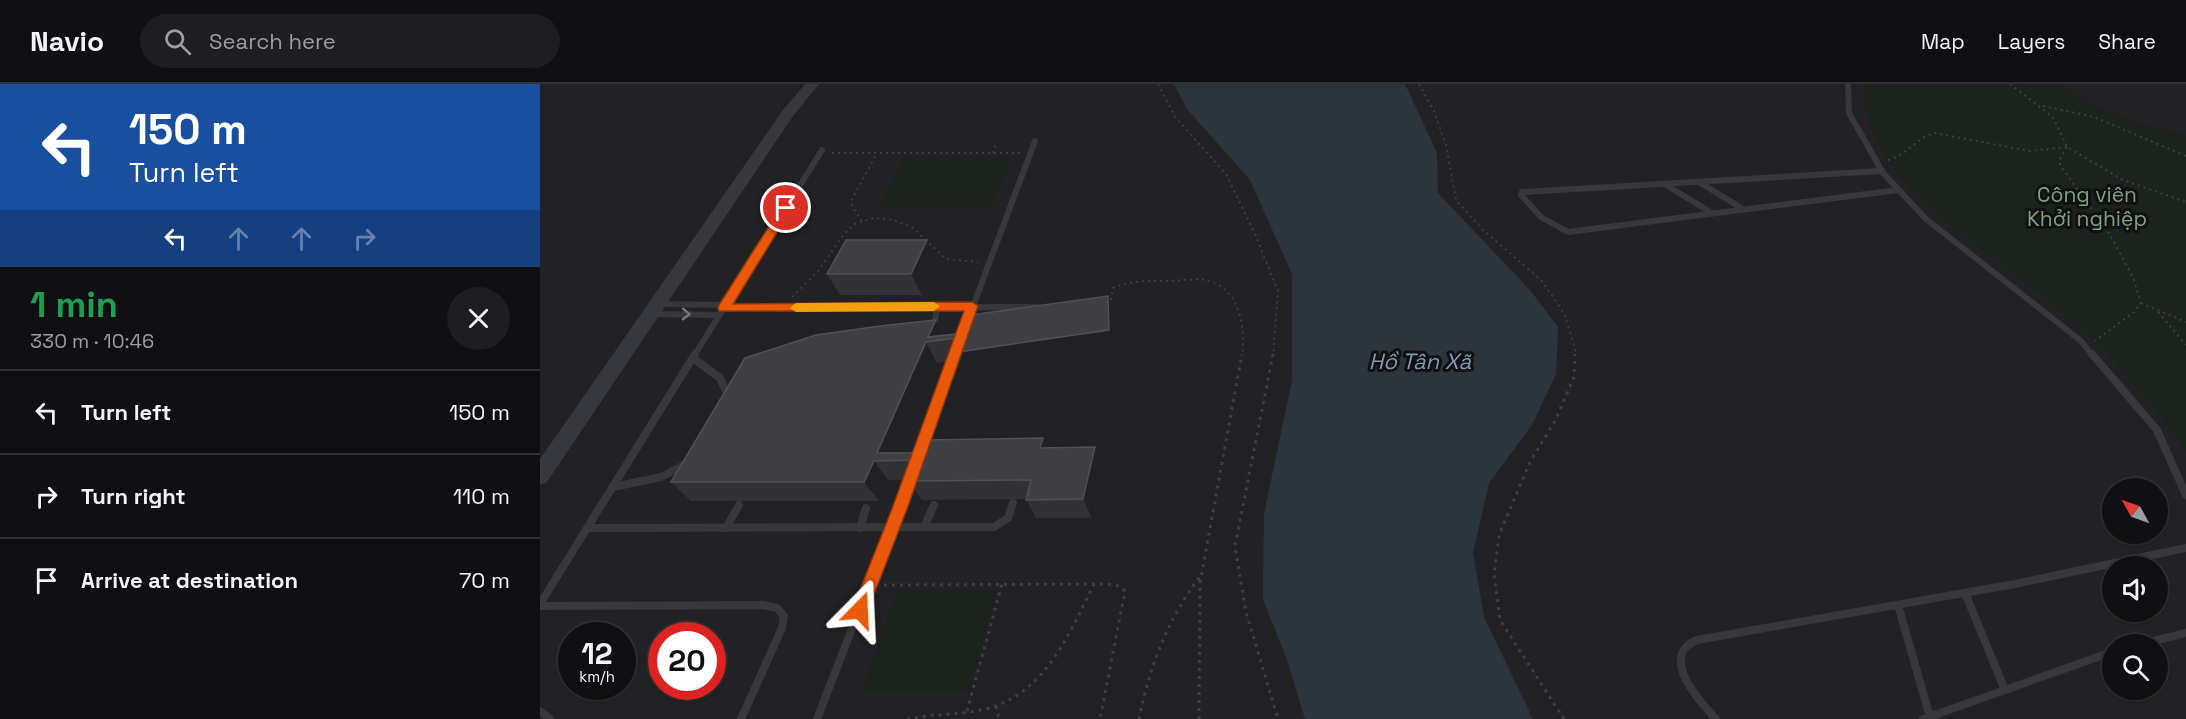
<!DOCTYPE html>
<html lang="en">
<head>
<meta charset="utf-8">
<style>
	body { margin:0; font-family:"Space Grotesk",sans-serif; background:#1e1e20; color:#f1f3f6; height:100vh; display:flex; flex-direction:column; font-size:22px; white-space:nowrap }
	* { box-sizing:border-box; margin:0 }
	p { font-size:20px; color:#9c9d9f }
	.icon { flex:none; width:33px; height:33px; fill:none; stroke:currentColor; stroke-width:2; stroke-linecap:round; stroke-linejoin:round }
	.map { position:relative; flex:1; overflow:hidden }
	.details { display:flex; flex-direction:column; background:#101012; width:540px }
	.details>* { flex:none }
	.hud { background:#1a4fa0; color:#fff; overflow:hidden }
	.needle { width:39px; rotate:310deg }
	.controls { position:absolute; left:1562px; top:394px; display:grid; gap:12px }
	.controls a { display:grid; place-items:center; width:66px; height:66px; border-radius:50%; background:#101012; box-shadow:0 2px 4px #0004,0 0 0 2px #303032; font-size:30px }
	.speed { position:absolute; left:18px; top:538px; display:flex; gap:12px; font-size:30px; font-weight:700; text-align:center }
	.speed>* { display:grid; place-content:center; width:78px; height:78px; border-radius:50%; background:#101012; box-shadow:0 2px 4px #0004,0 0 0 2px #303032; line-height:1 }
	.speed small { font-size:15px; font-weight:400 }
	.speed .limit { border:9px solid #d22; background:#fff; color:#111 }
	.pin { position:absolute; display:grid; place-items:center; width:51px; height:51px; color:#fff; margin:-26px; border:3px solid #fff; border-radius:50%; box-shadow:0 2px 6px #0007 }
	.me { position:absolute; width:66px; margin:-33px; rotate:21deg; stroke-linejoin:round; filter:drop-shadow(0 0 4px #0008) }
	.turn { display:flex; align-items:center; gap:21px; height:126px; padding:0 30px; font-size:27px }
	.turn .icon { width:78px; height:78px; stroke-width:2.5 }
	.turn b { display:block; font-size:42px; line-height:51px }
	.lanes { display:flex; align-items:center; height:57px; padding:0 30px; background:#0003; justify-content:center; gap:30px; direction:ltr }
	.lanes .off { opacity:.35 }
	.round { display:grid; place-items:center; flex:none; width:63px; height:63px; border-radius:32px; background:#1e1e20 }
	.headline { display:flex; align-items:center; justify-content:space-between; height:102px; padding:0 30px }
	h1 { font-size:36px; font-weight:600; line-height:45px; color:#1e9e55 }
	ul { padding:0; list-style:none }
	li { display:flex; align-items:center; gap:18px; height:84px; padding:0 30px; border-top:2px solid #303032 }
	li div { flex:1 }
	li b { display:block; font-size:22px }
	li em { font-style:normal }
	header { display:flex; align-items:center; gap:36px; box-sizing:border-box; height:84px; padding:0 30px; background:#101012; border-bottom:2px solid #303032 }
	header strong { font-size:28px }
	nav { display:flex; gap:33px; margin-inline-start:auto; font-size:21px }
	.search { width:420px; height:54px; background:#1e1e20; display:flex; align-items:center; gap:15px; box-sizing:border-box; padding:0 21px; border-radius:33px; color:#9c9d9f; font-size:22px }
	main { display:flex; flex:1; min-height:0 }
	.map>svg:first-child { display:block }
</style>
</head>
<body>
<header>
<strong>Navio</strong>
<div class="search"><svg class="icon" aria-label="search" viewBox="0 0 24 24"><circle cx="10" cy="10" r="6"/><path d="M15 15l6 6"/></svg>Search here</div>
<nav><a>Map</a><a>Layers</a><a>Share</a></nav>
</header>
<main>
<section class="details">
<div class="hud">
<div class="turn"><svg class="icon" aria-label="left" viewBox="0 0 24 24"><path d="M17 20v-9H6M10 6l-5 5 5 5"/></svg><div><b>150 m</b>Turn left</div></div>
<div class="lanes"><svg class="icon" aria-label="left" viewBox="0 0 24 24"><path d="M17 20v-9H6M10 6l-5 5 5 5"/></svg><svg class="icon off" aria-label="ahead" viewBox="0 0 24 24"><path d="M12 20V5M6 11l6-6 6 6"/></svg><svg class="icon off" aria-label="ahead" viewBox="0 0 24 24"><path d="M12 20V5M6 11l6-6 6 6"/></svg><svg class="icon off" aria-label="right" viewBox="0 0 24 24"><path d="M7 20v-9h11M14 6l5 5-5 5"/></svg></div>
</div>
<div class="headline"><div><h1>1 min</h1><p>330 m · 10:46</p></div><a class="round"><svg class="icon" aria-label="close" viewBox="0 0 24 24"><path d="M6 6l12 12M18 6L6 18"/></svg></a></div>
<ul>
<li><svg class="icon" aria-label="left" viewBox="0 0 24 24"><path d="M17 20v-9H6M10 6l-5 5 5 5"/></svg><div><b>Turn left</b></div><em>150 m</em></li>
<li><svg class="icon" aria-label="right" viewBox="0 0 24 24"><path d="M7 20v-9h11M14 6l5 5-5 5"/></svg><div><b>Turn right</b></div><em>110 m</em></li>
<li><svg class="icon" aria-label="arrive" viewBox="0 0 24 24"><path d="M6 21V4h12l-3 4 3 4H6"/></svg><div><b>Arrive at destination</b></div><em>70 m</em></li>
</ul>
</section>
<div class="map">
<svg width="1646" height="635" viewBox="0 0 1646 635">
	<rect width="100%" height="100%" fill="#161618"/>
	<path fill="#222225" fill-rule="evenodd" d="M0,0H1646V635H0ZM1572,405H1617V450H1572ZM1572,483H1617V528H1572ZM32,552H82V603H32ZM122,552H172V603H122ZM1572,561H1617V606H1572Z"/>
	<g fill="#1c231d">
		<path d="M1327,0H1516L1559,23L1596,38L1646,51V368C1616,323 1580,281 1540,244C1524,230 1508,216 1491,203C1437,160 1311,82 1327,0Z"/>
		<polygon points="364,73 472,73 452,122 338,122"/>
		<polygon points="457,505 429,608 321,608 358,506"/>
	</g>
	<polygon fill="#2c353c" points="634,0 865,0 897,69 898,109 990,206 1018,243 1016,290 992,341 949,399 933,469 944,533 993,635 765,635 747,576 723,515 724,430 752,296 752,190 710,96 647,25"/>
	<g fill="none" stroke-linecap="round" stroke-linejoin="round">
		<g stroke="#3d3f44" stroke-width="2" stroke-dasharray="2 4" stroke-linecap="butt">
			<polyline points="618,0 636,34 686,90 715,150 738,207 733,272"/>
			<polyline points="879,0 894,27 906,61 916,116 943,146 1001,196 1024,229 1035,264 1035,272"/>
			<polyline points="1470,0 1513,33 1527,63 1583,96 1646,118"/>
			<polyline points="1503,22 1554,33 1646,72"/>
			<polyline points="1527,63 1520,75 1520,81 1570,151 1593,193 1601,219 1594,228 1555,257"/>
			<polyline points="292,69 480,69"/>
			<polyline points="453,69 457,57"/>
			<path d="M1348,76C1367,71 1376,54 1395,49L1489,67L1527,63"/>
			<polyline points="322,137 312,123 311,117 337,69"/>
			<polyline points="252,213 278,187 304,150 315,140 334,134 353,136 372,143 406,175 438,178"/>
			<path d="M571,216L573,204C591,196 609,197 628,197C639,197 654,194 665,196C700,203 706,243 702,272"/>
			<polyline points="1601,219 1646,238"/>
			<polyline points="1618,228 1646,261"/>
		</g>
		<g stroke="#3d3f44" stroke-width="3" stroke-dasharray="3 5" stroke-linecap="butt">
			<polyline points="733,270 695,462 706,528 738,635"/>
			<polyline points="344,501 567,500 579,502 585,507 560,635"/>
			<polyline points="456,622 459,635"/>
			<polyline points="427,627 462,500"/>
			<path d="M367,635C391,630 417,631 441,626C504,613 528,552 554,500"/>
			<path d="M599,635C610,581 628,534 662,490"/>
			<polyline points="659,635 660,499 702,270"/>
			<polyline points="1024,635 960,536 954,490 959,451 990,378 1015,337 1034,293 1035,270"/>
		</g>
		<g stroke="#37383d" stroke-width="6">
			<polyline points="1308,0 1309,29 1343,89 1386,135 1541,257 1553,272"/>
			<polyline points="1342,87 982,108 981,111 1001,133 1028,148 1358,106"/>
			<polyline points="1159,98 1203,125"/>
			<polyline points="1126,101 1172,129"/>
			<polyline points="119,220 186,221"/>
			<polyline points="184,224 497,223"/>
			<polyline points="113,230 180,231"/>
			<polyline points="394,245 397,222"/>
			<polyline points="420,257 495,57"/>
			<polyline points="154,272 282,66"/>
			<polyline points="415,272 416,269"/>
		</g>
		<g stroke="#37383d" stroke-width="8">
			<polyline points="1552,270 1617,346 1646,411"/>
			<polyline points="153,274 180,294 188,312"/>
			<polyline points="381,365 416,270"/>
			<polyline points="73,403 121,393 146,380"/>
			<polyline points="384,443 394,421"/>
			<polyline points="47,444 454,443 468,434 473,419"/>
			<polyline points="186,444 199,421"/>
			<polyline points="320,444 326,424"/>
			<polyline points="1425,509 1465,606"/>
			<polyline points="0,520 155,270"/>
			<polyline points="1358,521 1390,633"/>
			<polyline points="0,522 223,521 237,524 244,532 242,544 201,635"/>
			<polyline points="1598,561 1646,549"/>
			<polyline points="0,627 10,635"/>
			<polyline points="277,635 372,390"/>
			<path d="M1176,635C1159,617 1118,572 1157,556L1475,500L1646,464"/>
			<polyline points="1383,635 1572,568"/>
		</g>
		<polygon fill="#37383d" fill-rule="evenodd" points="265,0 279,0 253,32 7,398 0,401 0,375 243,26"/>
	</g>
	<g fill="#323236">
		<polygon points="397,177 382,211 300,211 287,190"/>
		<polygon points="568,212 574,233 576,267 429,288 423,276 397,279 359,369 507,364 562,383 552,434 496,434 486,415 382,416 369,397 369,396 348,396 339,417 151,417 131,398 396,236 404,251 425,249"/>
	</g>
	<g fill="#212124">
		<polygon points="387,156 397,177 382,211 371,190"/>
		<polygon points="568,212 574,233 576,267 429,288 418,268"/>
		<polygon points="396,236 406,256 388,253"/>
		<polygon points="386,258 397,279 356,377 337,369"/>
		<polygon points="503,354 512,374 500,364"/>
		<polygon points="555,363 562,383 552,434 543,415"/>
		<polygon points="334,377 348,396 339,417 324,398"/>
	</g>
	<g fill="#3f3f44" stroke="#4f5156" stroke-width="1.5">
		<polygon points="306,156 387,156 371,190 287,190"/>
		<polygon points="568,212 569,246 418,268 423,253 386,258 337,369 379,369 385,356 503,354 500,364 555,363 543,415 486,416 491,396 369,397 377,376 334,377 324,398 131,398 205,274 276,251 340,242 396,236 388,253 425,249 431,231"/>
	</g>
	<defs><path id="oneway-chevron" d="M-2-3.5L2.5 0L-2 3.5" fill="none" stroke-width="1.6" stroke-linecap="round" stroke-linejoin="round" transform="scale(1.5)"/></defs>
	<use stroke="#757881" href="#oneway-chevron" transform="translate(146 230) rotate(1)"/>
	<polygon fill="#ea580c" stroke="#983908" stroke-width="1.5" points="246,121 252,124 193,220 432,218 438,222 367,425 328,526 326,532 320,534 314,532 312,526 352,425 424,227 179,227 178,224 179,221 242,122"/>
	<polygon fill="#f59e0b" points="394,218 400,222 394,227 256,228 250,224 256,219"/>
	<g text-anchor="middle" stroke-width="6" stroke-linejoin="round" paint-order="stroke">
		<g font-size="21" fill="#7fa381" stroke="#111113">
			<text x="1547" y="118">Công viên<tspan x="1547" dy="24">Khởi nghiệp</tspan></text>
		</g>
		<g font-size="22" font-style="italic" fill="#7f9bb3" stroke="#111113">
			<text x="880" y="285">Hồ Tân Xã</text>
		</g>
	</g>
</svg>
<div class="controls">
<a><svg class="needle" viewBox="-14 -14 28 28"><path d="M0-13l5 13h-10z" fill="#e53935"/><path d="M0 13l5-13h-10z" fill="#9c9d9f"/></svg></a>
<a><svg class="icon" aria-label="sound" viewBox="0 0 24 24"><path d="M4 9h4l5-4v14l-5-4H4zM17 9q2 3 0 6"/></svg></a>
<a><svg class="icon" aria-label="search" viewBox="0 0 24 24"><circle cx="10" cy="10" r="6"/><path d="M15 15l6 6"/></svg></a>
</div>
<div class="speed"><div>12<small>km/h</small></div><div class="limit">20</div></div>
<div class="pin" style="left:246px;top:124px;background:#d93025"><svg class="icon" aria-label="arrive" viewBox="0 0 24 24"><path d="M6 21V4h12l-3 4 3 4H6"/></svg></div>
<svg class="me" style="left:320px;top:526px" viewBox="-20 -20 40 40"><path d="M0-17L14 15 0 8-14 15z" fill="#ea580c" stroke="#fff" stroke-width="4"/></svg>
</div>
</main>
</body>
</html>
